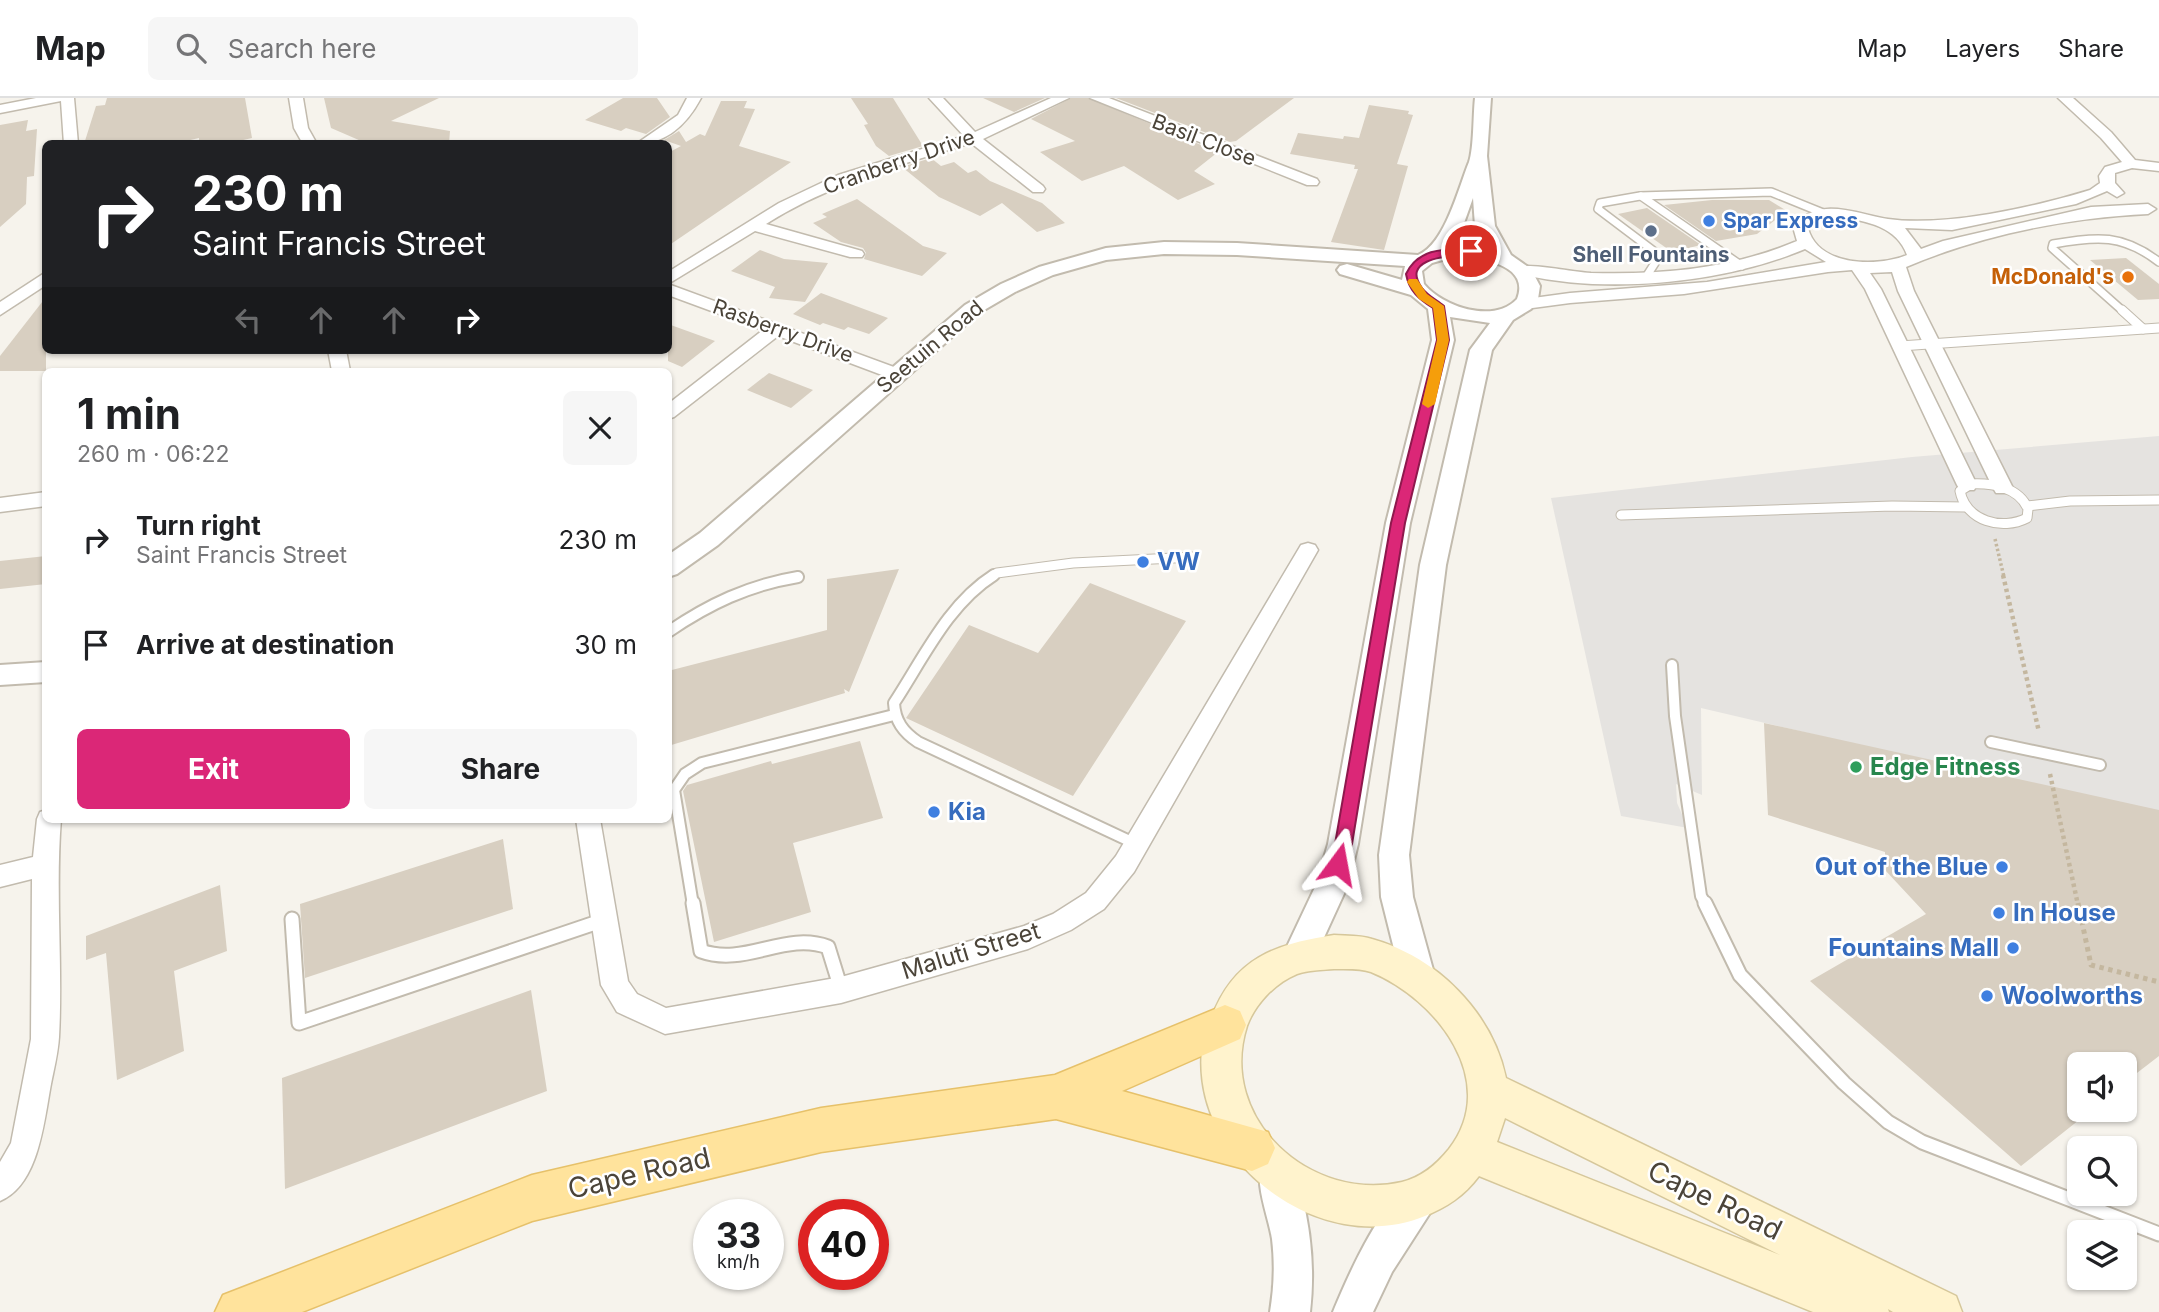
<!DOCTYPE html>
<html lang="en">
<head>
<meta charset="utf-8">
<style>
	body { margin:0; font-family:Inter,sans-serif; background:#f6f6f6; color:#202124; height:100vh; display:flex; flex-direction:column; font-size:26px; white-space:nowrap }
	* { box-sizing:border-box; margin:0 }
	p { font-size:23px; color:#757577 }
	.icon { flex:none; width:38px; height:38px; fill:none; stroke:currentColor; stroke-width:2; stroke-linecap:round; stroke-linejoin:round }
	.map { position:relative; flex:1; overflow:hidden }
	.details { position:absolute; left:42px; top:270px; width:630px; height:455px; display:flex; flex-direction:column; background:#fff; border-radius:10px; box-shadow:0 2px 5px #0004 }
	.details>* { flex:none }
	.guide { position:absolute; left:42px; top:42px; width:630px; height:214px; border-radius:10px; box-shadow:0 2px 5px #0004; background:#202124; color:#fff; overflow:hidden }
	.fabs { position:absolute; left:2067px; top:954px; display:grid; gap:14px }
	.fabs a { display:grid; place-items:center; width:70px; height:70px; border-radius:10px; background:#fff; box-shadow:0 2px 5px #0004; font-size:35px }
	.speed { position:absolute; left:693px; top:1101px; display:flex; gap:14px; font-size:35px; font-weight:700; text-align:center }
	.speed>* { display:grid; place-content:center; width:91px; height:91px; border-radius:50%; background:#fff; box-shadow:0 2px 5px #0004; line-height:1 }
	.speed small { font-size:18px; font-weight:400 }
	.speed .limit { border:10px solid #d22; background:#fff; color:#111 }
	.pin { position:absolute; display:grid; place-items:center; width:60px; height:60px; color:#fff; margin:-30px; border:4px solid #fff; border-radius:50%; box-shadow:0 2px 7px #0007 }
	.me { position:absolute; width:77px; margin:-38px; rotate:13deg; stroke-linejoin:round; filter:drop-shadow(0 0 5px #0008) }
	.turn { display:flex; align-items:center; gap:24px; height:147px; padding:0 35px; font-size:32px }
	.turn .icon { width:91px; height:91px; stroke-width:2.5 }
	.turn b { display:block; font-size:49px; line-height:60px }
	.lanes { display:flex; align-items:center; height:66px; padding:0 35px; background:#0003; justify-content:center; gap:35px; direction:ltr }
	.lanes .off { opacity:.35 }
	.round { display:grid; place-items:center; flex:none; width:74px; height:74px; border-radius:10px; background:#f6f6f6 }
	.head { display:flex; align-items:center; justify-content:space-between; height:119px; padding:0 35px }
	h1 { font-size:42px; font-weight:700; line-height:52px }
	.primary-button { display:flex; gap:14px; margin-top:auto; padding:14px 35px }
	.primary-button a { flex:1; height:80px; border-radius:10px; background:#db2777; color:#fff; font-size:28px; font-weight:700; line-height:80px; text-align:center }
	.primary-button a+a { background:#f6f6f6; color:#202124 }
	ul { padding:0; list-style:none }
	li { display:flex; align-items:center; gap:21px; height:105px; padding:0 35px }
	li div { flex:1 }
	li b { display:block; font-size:26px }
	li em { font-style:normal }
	header { display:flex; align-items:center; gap:42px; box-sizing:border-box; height:98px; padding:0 35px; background:#fff; border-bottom:2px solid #e0e0e0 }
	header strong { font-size:33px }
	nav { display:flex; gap:38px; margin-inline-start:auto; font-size:24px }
	.search { width:490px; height:63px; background:#f6f6f6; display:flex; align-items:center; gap:18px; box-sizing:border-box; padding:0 24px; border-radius:10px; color:#757577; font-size:26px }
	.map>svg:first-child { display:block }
</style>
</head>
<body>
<header>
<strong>Map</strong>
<div class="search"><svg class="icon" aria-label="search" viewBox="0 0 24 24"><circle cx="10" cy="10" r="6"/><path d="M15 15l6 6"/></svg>Search here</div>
<nav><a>Map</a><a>Layers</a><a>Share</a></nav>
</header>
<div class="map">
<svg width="2159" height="1214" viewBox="0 0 2159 1214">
	<rect width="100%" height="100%" fill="#f6f3ec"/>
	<polygon fill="#e5e3e0" points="2159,338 2159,717 1701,610 1702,697 1676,686 1677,705 1688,730 1621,718 1551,400 1912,359"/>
	<g fill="#d8cfc1">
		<polygon points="107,0 245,0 252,40 226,46 199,46 199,40 173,46 84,46 96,8 105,7"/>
		<polygon points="324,0 439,0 391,23 450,33 449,46 368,46 331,30"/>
		<polygon points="623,0 657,0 670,19 646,36 626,30 621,33 585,22"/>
		<polygon points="851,0 893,0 923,48 889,58 876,48 864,27 868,26"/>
		<polygon points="983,0 1045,0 1014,14"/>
		<polygon points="1071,0 1088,0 1218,54 1194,73 1215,86 1178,102 1124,68 1082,83 1040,54 1075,43 1031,21"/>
		<polygon points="1116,0 1294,0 1236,43 1230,44"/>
		<polygon points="721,3 747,3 744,10 755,11 739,48 791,64 668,148 668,55 681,48 664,42 679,33 686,44 700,36 705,38"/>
		<polygon points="1369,7 1409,13 1408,16 1413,17 1397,66 1408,68 1384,152 1331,144 1358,71 1354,71 1355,67 1290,56 1298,35 1343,41 1344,38 1359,40"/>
		<polygon points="28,22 26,33 37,31 34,78 27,79 26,106 0,129 0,27"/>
		<polygon points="931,60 941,68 954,64 968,75 976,72 990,83 1042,105 1065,125 1037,134 1002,105 980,118 939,99 902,69"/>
		<polygon points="857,101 923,148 947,155 922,178 864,161 866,155 863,150 841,144 813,125 827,119 822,116"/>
		<polygon points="1712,102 1769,102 1787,113 1757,136 1716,143 1664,107"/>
		<polygon points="1647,110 1701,147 1672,154 1618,116"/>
		<polygon points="760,152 784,161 828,165 805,204 769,200 775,189 731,173"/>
		<polygon points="2126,160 2159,186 2159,201 2138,202 2090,162"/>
		<polygon points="821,195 888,220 869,236 848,229 844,232 823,225 820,227 793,216"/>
		<polygon points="46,199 46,273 0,273 0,258"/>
		<polygon points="668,226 715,243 682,269 668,263"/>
		<polygon points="769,275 813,292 791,310 747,292"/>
		<polygon points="46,458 46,486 0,491 0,463"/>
		<polygon points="899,471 849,594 844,591 845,595 668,648 668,573 827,532 827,481"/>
		<polygon points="1090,485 1186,523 1073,698 906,620 969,527 1038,555"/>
		<polygon points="1764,625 2159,712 2159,958 2124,985 2124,966 2079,966 2079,1022 2021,1068 1810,883 1926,816 1885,772 1885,754 1768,717"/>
		<polygon points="860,643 883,720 793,745 811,814 714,844 683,693 687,687 771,663 772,666"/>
		<polygon points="503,741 513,811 305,880 300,806"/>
		<polygon points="220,787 227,853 174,873 184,953 117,982 106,855 86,862 86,838"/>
		<polygon points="531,892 547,993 285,1091 282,980"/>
	</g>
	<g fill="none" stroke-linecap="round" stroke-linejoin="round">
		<g stroke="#c2bbae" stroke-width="10">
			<g id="service-far3">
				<polyline points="1641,98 1742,168"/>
				<polyline points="1646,179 1655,165 1655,154 1598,111 1600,105 1640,98 1771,94 1823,115"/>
				<path d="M2124,214L2052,150L2053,146C2097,138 2123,136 2159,164"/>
			</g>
		</g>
		<g stroke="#c2bbae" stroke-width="11">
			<g id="service-far2">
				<polyline points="2122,212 2143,231"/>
				<polyline points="1900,248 2159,230"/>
				<path d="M1971,386C1992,385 2019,389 2028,411L2027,420C2002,433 1966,423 1960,393Z"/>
				<polyline points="2027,408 2070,403 2159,402"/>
				<polyline points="1621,417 1892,408 1966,409"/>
				<polyline points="991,479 997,475 1073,465 1194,459"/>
			</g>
		</g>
		<g stroke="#c2bbae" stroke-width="14">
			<g id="service-far1">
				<path d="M994,477C948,506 923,561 894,605C895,623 903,634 918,644L1136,746"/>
				<path d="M668,534C709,506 749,487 798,479"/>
				<polyline points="1672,567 1675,618 1701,798 1706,807"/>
				<polyline points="1991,644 2100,667"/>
				<polyline points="693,807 674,692 685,676 702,665 894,617"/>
			</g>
		</g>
		<g stroke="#c2bbae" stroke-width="17">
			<g id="service">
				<path d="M693,805L701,853C745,869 785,833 828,849L841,891"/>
				<polyline points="1705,805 1740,877 1844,985 1888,1024 1922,1044 2159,1136"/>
				<polyline points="292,821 299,925 604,822"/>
			</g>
		</g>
		<g stroke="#c2bbae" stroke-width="3">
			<g id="minor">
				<polygon points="36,0 74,0 78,46 64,46 61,3 0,15 0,7"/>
				<polygon points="289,0 303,0 308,30 317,46 303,46 294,30"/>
				<path d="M687,0H701C687,26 667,46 636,46L678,17Z"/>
				<path d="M929,0H943L975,34L1051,0H1069L983,41L1043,88L1045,91L1043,94H1033L971,45C900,67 829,86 766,126L862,153L864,156L862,159H850L755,133L668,186V174L779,105L838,77L964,38Z"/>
				<polygon points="1090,0 1109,0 1317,81 1319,84 1317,87 1307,87"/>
				<path d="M2058,0H2073L2111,34L2135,62L2159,65V73L2132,70L2115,75V85L2124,95L2117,99L2107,93L2076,106L1952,132L1905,130L1921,151L1943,143L2091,109L2148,106L2156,111L2148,116C2066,120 1982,137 1906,169L1914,193L2013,390L2010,395H1996L1993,390L1898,193L1892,174L1870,175L1881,191L1977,387L1974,392H1960L1957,387L1865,191L1852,172L1828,174L1684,196L1570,205L1525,211L1517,206L1519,202L1570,195L1707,184L1826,164L1805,151C1722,186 1604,197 1516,175L1514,172L1516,169C1532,165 1572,174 1591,175C1661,177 1731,171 1797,143L1793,129C1818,97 1856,116 1888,121C1945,129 2035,109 2090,92L2100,85L2099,78L2105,69L2122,64L2101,40ZM1840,119C1867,123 1897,129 1907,157C1878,169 1818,169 1808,130L1816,123Z"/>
				<polygon points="46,174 46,187 0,217 0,204"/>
				<polygon points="668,186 902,272 905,276 896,281 890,280 778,238 674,319 668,321 668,306 763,232 668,197"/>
				<polygon points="328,252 346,252 350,273 332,273"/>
				<polygon points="46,394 46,408 0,414 0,400"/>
				<polygon points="1308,445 1315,447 1318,452 1134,774 1104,811 1071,832 1028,851 841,905 665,936 617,914 601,887 576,721 600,721 628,883 637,896 666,910 841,879 1024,828 1053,816 1086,795 1116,758 1301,447"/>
				<path d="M46,712V721H61C55,794 63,866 59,939C58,955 54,971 51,986C44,1023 39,1087 0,1103V1064L11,1045L31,941L32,781L0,789V767L33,759L37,721L40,714Z"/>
			</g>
		</g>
		<g stroke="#c2bbae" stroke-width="4">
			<g id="tertiary">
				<path d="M1475,0H1491L1487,58L1495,128L1511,157L1531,171L1540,188L1538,201L1531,211L1513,222L1492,252L1446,467L1409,757L1413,799L1435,879L1430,890L1418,894L1406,890L1401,879L1381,799L1379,757L1420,467L1470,252L1490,225L1450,219L1454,242L1410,425L1358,746L1348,787L1310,870L1298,874L1286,870L1282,859L1316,787L1328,746L1386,425L1432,242L1428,211L1411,197L1340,176L1337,172L1340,168L1347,166L1402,182L1405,168L1237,157L1164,156L1106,162L1053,177L1015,194L979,215L718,447L677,476L668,479V457L700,435L965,207L1001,186L1039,169L1106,150L1164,144L1237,145L1418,157C1445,146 1458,91 1469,64C1474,50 1473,17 1475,0ZM1473,100L1475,128L1488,150L1451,147L1464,125ZM1453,159C1477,159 1531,165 1517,201C1494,226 1443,209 1424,186L1422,173L1432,165Z"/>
				<polygon points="46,564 46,584 0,587 0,567"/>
				<path d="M1276,1055L1289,1060C1309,1108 1316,1163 1310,1214H1270C1274,1190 1275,1166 1272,1141C1268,1116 1253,1084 1263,1060Z"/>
				<path d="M1417,1083L1430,1089L1436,1102L1430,1115L1392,1174L1373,1214H1333C1347,1180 1383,1097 1417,1083Z"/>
			</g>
		</g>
		<g stroke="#d6c79b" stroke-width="3">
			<path id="secondary" d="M1334,837C1347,838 1360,837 1372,841C1437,859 1492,914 1506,980L1956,1198L1962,1214H1893L1888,1211L1889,1214H1813L1479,1078C1464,1098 1447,1109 1425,1118C1320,1161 1191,1064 1202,951C1203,941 1208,931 1211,921C1233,860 1275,846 1334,837ZM1334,871C1346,871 1360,870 1371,874C1437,901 1501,984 1449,1051C1436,1067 1422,1079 1402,1084C1311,1105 1217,1021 1247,928C1255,906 1275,885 1297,876C1308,872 1322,872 1334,871ZM1505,1020L1780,1157L1497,1044Z"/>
		</g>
		<g stroke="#e6c16a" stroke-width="3">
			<polygon id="primary" points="1225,907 1240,913 1246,927 1240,941 1122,993 1268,1034 1275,1050 1268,1066 1252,1073 1056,1021 821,1054 532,1123 302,1214 215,1214 223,1197 532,1077 821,1010 1055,977"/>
		</g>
		<polyline stroke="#c4b79f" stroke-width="3.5" stroke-dasharray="2.5 2.5" stroke-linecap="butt" points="1995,441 2004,479"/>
		<g stroke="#c4b79f" stroke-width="4.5" stroke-dasharray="3.5 3.5" stroke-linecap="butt">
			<polyline points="2003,477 2039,634"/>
			<polyline points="2050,676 2078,807"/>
		</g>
		<polyline stroke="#c4b79f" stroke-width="5" stroke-dasharray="4.5 4.5" stroke-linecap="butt" points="2078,805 2091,867 2159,884"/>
		<use href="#service-far3" stroke="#fff" stroke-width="7"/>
		<use href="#service-far2" stroke="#fff" stroke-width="9"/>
		<use href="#service-far1" stroke="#fff" stroke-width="10"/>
		<use href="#service" stroke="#fff" stroke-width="13"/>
		<use href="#minor" fill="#fff" fill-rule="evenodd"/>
		<use href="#tertiary" fill="#fff" fill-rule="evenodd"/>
		<use href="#secondary" fill="#fff3cd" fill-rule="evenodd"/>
		<use href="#primary" fill="#ffe39c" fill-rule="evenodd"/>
	</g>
	<path fill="#db2777" stroke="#8e194d" stroke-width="2" d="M1471,150L1474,151V155C1459,158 1398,157 1422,190C1428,198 1437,202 1444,208L1449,242L1405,425L1352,746L1344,772L1338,774L1331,772L1329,766L1335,746L1391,425L1437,242L1433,210C1419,201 1409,193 1406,176C1418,150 1445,151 1471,150Z"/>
	<polygon fill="#f59e0b" points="1409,181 1417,181 1427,196 1444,208 1449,242 1435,306 1428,310 1422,306 1437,242 1433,210 1419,201 1407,184"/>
	<g fill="#3f7fe0" stroke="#fff" stroke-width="2.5">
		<circle cx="1709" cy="123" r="7"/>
		<circle cx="1143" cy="464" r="7"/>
		<circle cx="934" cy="714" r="7"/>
		<circle cx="2002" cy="769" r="7"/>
		<circle cx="1999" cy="815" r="7"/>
		<circle cx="2013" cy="850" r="7"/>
		<circle cx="1987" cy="898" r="7"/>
	</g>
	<circle fill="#5c6f8a" stroke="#fff" stroke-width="2.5" cx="1651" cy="133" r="7"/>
	<circle fill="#e8710a" stroke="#fff" stroke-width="2.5" cx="2128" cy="179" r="7"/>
	<circle fill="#2e9e5b" stroke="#fff" stroke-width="2.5" cx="1856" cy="669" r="7"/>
	<g text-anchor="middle" stroke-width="5" stroke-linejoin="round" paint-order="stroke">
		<g font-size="21" fill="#4b4439" stroke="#fff">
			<text transform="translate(1204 42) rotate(21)" y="7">Basil Close</text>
			<text transform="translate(899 64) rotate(-19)" y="7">Cranberry Drive</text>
			<text transform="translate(783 233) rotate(20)" y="7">Rasberry Drive</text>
			<text transform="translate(930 249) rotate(-40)" y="7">Seetuin Road</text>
		</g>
		<g font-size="21" font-weight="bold" fill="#366cbe" stroke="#fff" text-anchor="start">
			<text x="1723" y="130">Spar Express</text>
		</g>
		<g font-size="21" font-weight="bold" fill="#4e5e75" stroke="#fff">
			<text x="1651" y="164">Shell Fountains</text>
		</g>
		<g font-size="21" font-weight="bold" fill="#c56008" stroke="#fff" text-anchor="end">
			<text x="2114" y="186">McDonald's</text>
		</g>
		<g font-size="24" font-weight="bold" fill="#366cbe" stroke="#fff" text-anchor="start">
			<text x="1157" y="472">VW</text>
			<text x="948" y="722">Kia</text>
			<text x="1988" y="777" text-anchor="end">Out of the Blue</text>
			<text x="2013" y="823">In House</text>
			<text x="1999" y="858" text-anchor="end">Fountains Mall</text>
			<text x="2001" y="906">Woolworths</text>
		</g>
		<g font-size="24" font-weight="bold" fill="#27864d" stroke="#fff" text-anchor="start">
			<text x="1870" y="677">Edge Fitness</text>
		</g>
		<g font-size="24" fill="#4b4439" stroke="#fff">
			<text transform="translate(971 853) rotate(-17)" y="8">Maluti Street</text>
		</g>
		<g font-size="28" fill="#4b4439" stroke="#fff">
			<text transform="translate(639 1075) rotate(-13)" y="10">Cape Road</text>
			<text transform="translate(1715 1102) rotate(26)" y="10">Cape Road</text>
		</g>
	</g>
</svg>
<div class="fabs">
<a><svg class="icon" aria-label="sound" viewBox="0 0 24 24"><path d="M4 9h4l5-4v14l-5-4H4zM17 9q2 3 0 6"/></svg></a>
<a><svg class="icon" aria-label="search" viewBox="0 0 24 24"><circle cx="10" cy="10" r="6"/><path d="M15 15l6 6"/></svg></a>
<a><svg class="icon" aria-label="layers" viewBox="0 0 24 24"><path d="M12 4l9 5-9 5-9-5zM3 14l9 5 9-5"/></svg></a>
</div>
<div class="speed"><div>33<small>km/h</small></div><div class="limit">40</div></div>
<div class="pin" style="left:1471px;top:153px;background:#d93025"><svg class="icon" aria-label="arrive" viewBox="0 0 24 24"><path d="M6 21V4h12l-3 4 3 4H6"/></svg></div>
<svg class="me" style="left:1338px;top:766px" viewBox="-20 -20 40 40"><path d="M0-17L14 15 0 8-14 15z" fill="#db2777" stroke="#fff" stroke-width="4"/></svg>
<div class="guide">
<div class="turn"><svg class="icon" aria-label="right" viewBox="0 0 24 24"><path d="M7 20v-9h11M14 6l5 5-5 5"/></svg><div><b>230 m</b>Saint Francis Street</div></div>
<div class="lanes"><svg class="icon off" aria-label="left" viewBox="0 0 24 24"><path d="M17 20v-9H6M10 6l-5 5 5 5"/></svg><svg class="icon off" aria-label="ahead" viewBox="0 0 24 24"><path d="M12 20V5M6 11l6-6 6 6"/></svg><svg class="icon off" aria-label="ahead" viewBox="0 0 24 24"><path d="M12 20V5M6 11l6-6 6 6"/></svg><svg class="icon" aria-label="right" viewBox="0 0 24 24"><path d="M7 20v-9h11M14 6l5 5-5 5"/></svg></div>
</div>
<section class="details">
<div class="head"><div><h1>1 min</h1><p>260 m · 06:22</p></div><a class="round"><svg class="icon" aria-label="close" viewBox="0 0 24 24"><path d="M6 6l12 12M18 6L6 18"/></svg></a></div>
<ul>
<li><svg class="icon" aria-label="right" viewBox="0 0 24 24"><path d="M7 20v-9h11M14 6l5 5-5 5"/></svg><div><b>Turn right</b><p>Saint Francis Street</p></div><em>230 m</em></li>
<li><svg class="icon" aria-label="arrive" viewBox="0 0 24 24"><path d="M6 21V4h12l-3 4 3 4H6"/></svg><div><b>Arrive at destination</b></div><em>30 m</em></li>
</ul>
<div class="primary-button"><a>Exit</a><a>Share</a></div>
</section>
</div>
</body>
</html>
